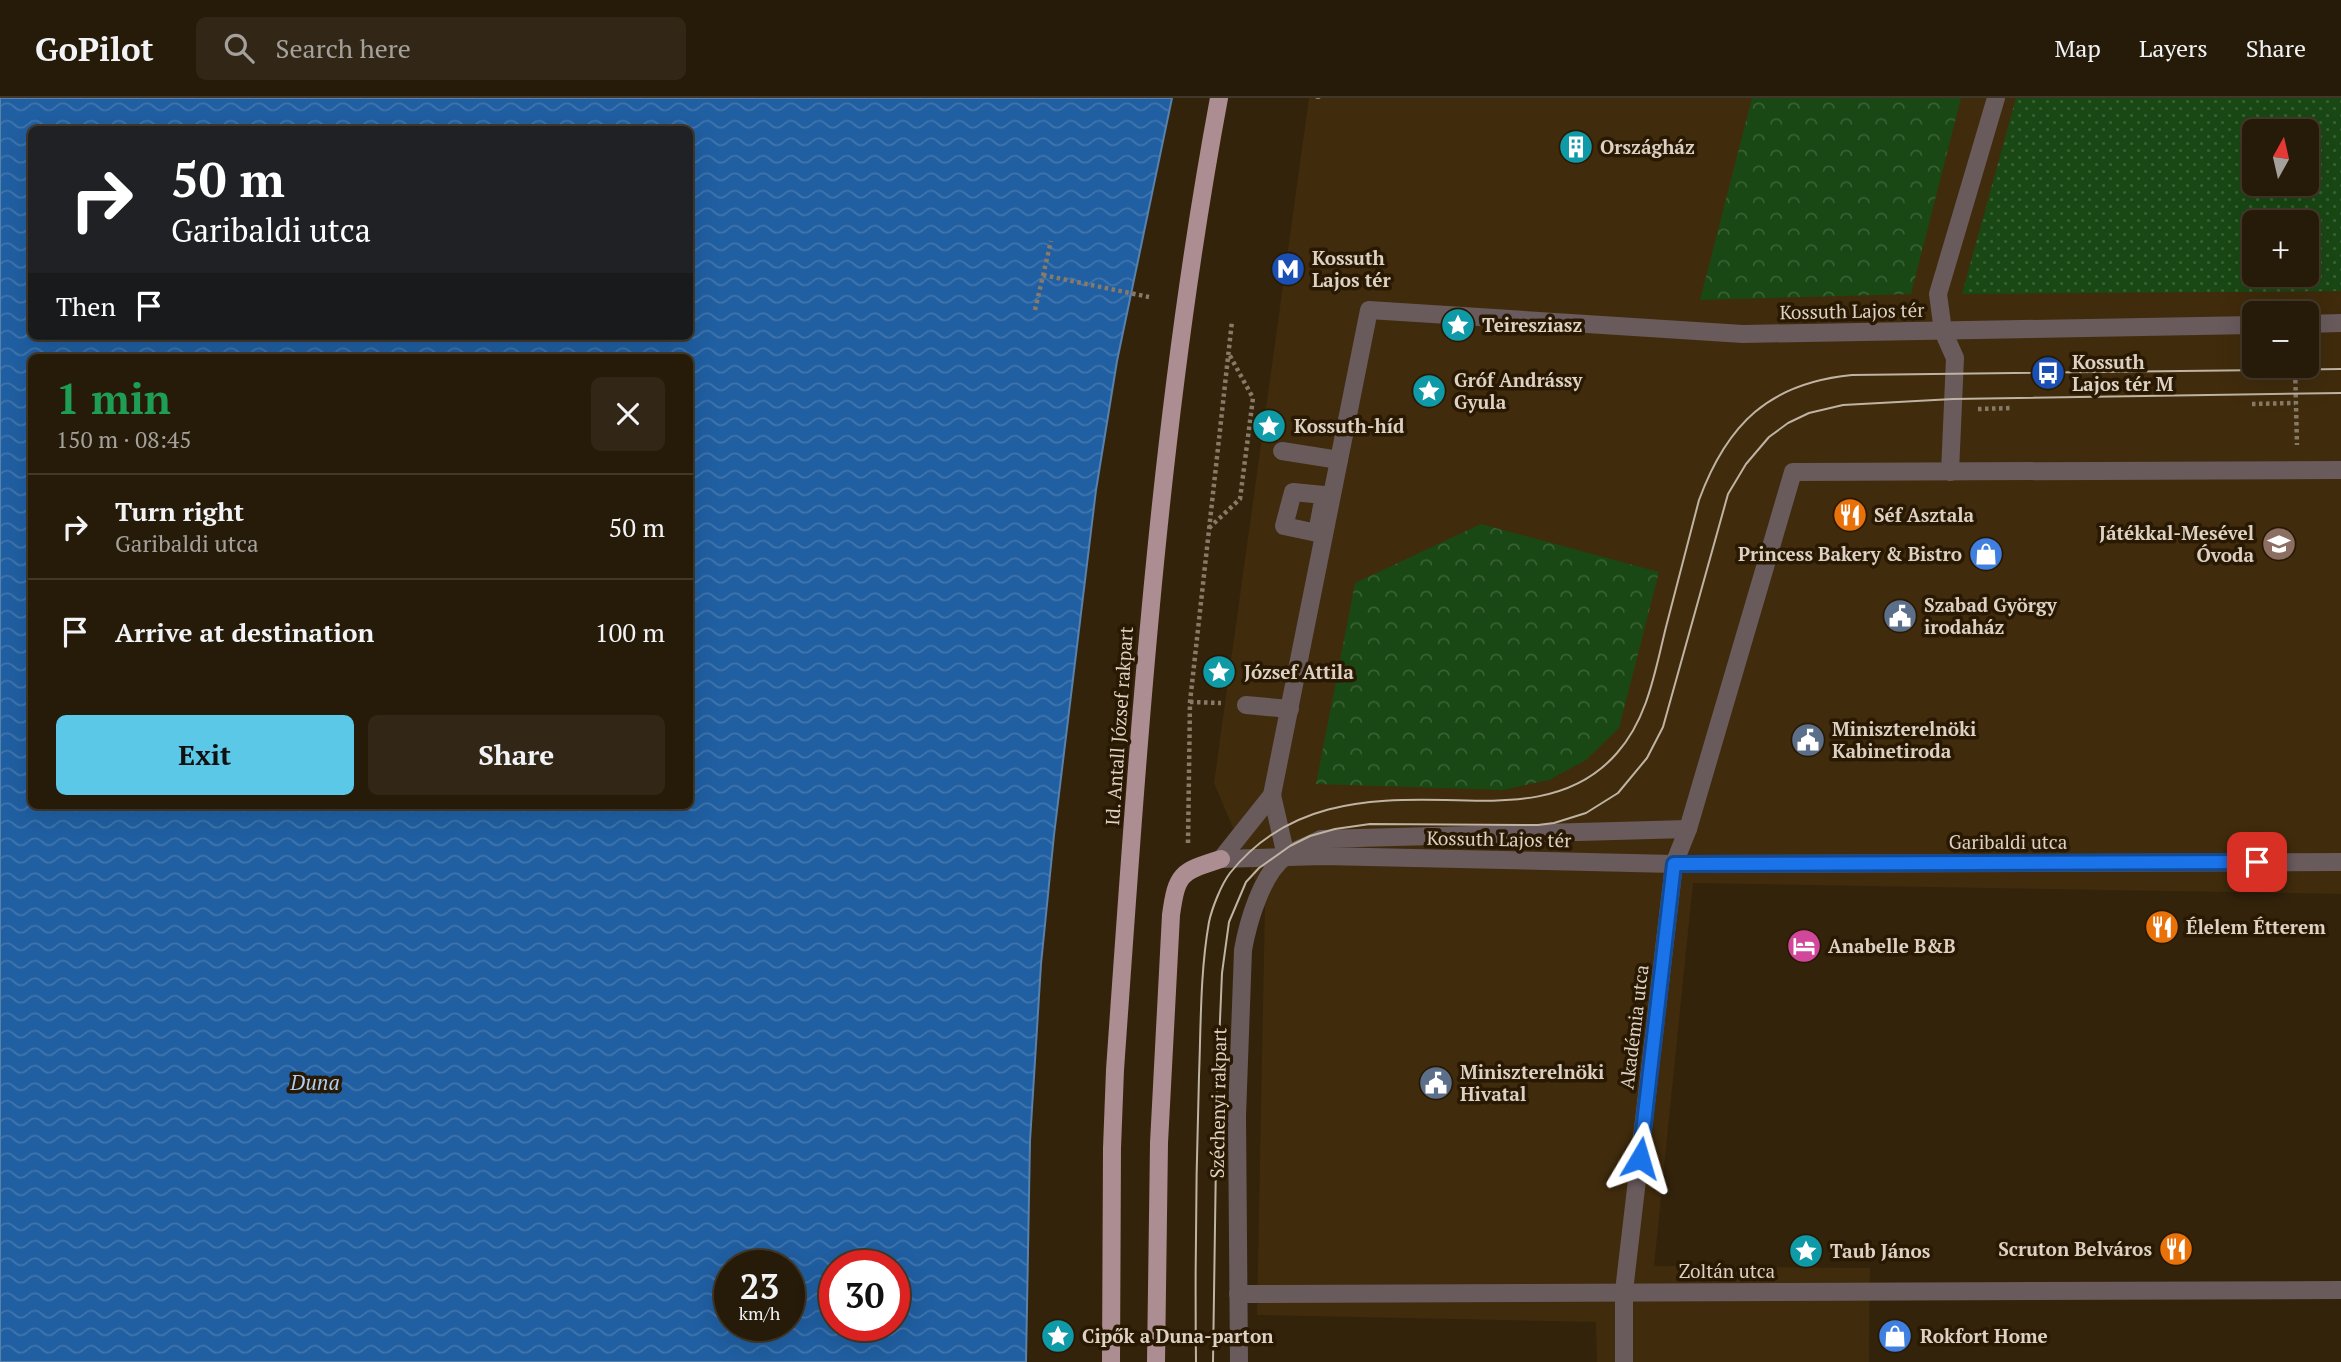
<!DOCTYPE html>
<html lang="en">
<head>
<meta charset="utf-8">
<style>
	body { margin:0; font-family:"PT Serif",serif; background:#322716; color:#f1f3f6; height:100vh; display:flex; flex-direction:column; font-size:26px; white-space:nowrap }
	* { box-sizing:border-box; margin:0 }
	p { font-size:23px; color:#a4a19c }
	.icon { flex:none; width:38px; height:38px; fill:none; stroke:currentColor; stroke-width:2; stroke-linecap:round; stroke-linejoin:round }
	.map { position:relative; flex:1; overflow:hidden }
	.details { position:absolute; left:28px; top:256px; width:665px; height:455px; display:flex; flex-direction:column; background:#261a08; border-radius:10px; box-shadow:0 7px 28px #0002,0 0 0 2px #423829 }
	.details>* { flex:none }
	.guide { position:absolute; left:28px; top:28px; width:665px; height:214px; border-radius:10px; box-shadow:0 7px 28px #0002,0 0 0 2px #423829; background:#202124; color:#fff; overflow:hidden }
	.needle { width:46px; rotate:8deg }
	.fabs { position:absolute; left:2242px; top:21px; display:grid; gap:14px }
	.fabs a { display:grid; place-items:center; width:77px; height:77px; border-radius:10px; background:#261a08; box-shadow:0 7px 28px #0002,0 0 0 2px #423829; font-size:35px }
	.speed { position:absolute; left:714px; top:1152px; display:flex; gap:14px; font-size:35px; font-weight:700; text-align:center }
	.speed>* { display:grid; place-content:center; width:91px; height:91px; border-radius:50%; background:#261a08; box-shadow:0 7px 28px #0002,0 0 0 2px #423829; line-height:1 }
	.speed small { font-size:18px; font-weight:400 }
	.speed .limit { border:10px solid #d22; background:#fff; color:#111 }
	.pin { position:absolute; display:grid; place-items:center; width:60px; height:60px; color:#fff; margin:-30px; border-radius:14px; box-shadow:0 4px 10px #0006 }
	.me { position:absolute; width:77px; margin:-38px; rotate:7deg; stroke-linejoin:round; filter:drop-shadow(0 0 5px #0008) }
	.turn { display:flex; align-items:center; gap:24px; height:147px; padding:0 28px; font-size:32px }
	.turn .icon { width:91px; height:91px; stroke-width:2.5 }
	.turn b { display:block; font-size:49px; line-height:60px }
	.then { display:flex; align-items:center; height:66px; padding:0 28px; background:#0003; gap:14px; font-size:26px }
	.round { display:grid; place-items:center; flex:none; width:74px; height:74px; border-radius:10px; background:#322716 }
	.head { display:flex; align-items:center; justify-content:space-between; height:119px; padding:0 28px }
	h1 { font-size:42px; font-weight:800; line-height:52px; color:#1e9e55 }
	.primary-button { display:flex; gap:14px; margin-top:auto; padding:14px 28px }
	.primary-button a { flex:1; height:80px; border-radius:10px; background:#5bc8e7; color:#111; font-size:28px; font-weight:800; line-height:80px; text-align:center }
	.primary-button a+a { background:#322716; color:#f1f3f6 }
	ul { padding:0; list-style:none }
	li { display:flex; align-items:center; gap:21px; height:105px; padding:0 28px; border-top:2px solid #423829 }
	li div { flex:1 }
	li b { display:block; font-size:26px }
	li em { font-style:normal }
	header { display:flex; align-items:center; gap:42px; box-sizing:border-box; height:98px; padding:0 35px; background:#261a08; border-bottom:2px solid #423829 }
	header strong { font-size:33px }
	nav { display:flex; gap:38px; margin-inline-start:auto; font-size:24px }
	.search { width:490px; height:63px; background:#322716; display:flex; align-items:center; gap:18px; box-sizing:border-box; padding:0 24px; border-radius:10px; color:#a4a19c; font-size:26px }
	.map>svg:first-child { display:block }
</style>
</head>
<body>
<header>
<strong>GoPilot</strong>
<div class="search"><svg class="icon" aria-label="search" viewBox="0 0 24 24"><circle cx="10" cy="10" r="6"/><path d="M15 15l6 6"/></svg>Search here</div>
<nav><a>Map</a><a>Layers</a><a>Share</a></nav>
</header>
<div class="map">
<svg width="2341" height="1264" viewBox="0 0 2341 1264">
	<defs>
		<pattern id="grass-dots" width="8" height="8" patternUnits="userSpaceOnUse" patternTransform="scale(1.75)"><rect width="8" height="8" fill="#194814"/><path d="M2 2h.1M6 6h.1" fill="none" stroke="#3a6135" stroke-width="1.8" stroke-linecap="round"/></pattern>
		<pattern id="park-crowns" width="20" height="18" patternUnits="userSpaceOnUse" patternTransform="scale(1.75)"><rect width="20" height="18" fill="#194814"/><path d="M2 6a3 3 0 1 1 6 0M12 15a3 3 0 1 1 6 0" fill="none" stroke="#3a6135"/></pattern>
		<pattern id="water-waves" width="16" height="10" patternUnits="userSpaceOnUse" patternTransform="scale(1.75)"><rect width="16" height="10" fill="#205fa2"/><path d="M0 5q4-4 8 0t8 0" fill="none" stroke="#4075ad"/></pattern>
	</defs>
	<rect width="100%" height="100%" fill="#33230b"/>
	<path fill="#402b0c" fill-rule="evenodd" d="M1309,0H2341V796L1693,785L1654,1168L1870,1170L1869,1264H1597L1596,1224L1257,1217L1265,806L1214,685ZM2254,33H2306V86H2254ZM2254,124H2306V177H2254ZM2254,215H2306V268H2254Z"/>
	<path fill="url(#grass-dots)" fill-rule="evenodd" d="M2016,0H2341V193L1962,196ZM2254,33H2306V86H2254ZM2254,124H2306V177H2254Z"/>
	<g fill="url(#park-crowns)">
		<polygon points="1752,0 1961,0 1911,196 1700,202"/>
		<polygon points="1481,426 1659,474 1619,630 1586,662 1549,682 1502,692 1316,686 1355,485"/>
	</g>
	<path fill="url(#water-waves)" stroke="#5881ac" stroke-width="2" fill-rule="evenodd" d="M0,0H1172L1117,263L1096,392L1054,737L1041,866L1030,1043L1026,1264H0ZM32,32H690V238H32ZM32,259H690V707H32ZM730,1167H789V1227H730ZM835,1167H894V1227H835Z"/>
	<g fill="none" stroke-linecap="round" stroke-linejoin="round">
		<g stroke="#887a67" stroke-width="4.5" stroke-dasharray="3.5 3.5" stroke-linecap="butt">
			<polyline points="1318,1 1318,0"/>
			<polyline points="1043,177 1149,199"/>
			<polyline points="1035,212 1051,143"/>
			<polyline points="2295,268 2297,347"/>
			<polyline points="2252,306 2295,305"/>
			<polyline points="1978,311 2013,310"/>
			<polyline points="1209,430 1240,401 1253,300 1229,256"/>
			<polyline points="1190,604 1221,605"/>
			<polyline points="1188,745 1190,604 1232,223"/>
		</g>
		<g stroke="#695a5c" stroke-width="18">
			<polyline points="2306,226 2341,225"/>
			<polyline points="1282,353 1339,362"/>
			<polyline points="1950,374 1955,260 1943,233 1938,196 1996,0"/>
			<polygon points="1293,394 1324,397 1317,435 1284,428"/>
			<polyline points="1246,607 1290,611"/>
			<polyline points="1272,697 1286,758"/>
			<polyline points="1221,761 1272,697 1369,212 1743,236 2254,227"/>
			<polyline points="1221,761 1324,758 1674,766 2341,764"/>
			<polyline points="1238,1196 2341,1192"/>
			<path d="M1239,1264L1237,1018L1243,852C1248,824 1262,775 1286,758C1296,751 1310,747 1321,741L1688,731"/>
			<polyline points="1624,1264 1624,1193 1674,766 1688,731 1793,374 2341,372"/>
		</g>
		<g stroke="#ac8d91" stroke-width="18">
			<path d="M1111,1264L1112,1050L1115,972C1138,646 1159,321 1219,0"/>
			<path d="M1156,1264L1159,1045L1171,817C1177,774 1181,774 1221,761"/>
		</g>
		<g stroke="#bfb3a3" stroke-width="2">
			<path d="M1196,1264C1195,1169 1196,1074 1199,978C1201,927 1200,875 1209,824C1212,810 1221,787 1230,775C1286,705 1364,700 1446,702C1508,704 1573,706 1617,655C1648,620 1655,573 1666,529C1677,487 1688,444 1699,402C1727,326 1769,285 1852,277L2341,271"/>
			<polyline points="1213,1264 1217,993 1222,875 1229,824 1246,784 1259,770 1290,748 1310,738 1335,731 1370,726 1538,727 1554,725 1586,715 1618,695 1647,660 1663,629 1728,396 1746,366 1769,339 1788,325 1809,315 1843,307 1953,301 2341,295"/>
		</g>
	</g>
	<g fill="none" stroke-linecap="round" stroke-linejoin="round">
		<g stroke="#114b97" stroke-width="18">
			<polyline id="route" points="1640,1060 1674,766 2257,764"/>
		</g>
		<use href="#route" stroke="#1a73e8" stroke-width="12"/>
	</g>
	<defs>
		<g id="building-disc" transform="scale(1.75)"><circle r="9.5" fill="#0f9aa8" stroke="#291903"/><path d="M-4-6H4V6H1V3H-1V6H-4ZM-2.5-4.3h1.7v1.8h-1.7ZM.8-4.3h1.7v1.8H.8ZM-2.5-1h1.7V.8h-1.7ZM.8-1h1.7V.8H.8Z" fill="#fff"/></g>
		<g id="metro-disc" transform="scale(1.75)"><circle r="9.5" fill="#1a4fb4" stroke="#291903"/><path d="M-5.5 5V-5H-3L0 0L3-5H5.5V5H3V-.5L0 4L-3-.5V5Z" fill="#fff"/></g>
		<g id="sight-disc" transform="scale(1.75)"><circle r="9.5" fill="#0f9aa8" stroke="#291903"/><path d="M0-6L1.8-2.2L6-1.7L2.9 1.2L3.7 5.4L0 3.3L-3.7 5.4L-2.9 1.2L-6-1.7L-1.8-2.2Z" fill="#fff"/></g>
		<g id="bus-disc" transform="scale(1.75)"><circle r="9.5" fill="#1a4fb4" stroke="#291903"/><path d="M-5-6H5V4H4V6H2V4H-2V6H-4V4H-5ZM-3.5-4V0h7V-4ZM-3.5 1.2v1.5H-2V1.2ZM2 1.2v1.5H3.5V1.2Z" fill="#fff"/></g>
		<g id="restaurant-disc" transform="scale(1.75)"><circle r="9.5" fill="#e8710a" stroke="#291903"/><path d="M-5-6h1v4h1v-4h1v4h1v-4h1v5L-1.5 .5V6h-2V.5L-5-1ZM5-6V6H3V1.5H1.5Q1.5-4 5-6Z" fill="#fff"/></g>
		<g id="school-disc" transform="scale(1.75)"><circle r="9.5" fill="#8d6e63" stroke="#291903"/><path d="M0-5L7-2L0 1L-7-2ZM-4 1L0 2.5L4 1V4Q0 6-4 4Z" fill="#fff"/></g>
		<g id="shop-disc" transform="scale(1.75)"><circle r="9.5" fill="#3f7fe0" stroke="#291903"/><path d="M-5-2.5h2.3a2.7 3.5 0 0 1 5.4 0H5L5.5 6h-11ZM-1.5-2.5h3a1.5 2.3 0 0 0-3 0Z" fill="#fff"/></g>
		<g id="civic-disc" transform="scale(1.75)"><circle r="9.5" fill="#5c6f8a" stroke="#291903"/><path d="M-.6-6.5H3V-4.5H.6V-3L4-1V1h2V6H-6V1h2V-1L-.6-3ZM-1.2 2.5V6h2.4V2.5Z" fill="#fff"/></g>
		<g id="hotel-disc" transform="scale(1.75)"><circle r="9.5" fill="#d1479c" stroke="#291903"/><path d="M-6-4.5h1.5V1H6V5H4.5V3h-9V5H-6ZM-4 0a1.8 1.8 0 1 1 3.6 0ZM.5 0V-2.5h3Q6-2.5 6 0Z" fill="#fff"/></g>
	</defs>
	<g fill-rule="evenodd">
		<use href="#building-disc" x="1576" y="49"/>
		<use href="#metro-disc" x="1288" y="171"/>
		<use href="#sight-disc" x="1458" y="227"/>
		<use href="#bus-disc" x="2048" y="275"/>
		<use href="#sight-disc" x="1429" y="293"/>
		<use href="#sight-disc" x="1269" y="328"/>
		<use href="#restaurant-disc" x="1850" y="417"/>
		<use href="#school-disc" x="2279" y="446"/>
		<use href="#shop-disc" x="1986" y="456"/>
		<use href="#civic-disc" x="1900" y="518"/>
		<use href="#sight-disc" x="1219" y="574"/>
		<use href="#civic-disc" x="1808" y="642"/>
		<use href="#restaurant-disc" x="2162" y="829"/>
		<use href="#hotel-disc" x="1804" y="848"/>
		<use href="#civic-disc" x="1436" y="985"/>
		<use href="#restaurant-disc" x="2176" y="1151"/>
		<use href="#sight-disc" x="1806" y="1153"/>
		<use href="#sight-disc" x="1058" y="1238"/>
		<use href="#shop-disc" x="1895" y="1238"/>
	</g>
	<g text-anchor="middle" stroke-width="7" stroke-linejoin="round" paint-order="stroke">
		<g font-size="19" font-weight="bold" fill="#dcd1c3" stroke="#291903" text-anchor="start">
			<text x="1600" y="56">Országház</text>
			<text x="1312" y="167">Kossuth<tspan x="1312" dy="22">Lajos tér</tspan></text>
			<text x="1482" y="234">Teiresziasz</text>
			<text x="2072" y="271">Kossuth<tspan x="2072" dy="22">Lajos tér M</tspan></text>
			<text x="1454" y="289">Gróf Andrássy<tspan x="1454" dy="22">Gyula</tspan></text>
			<text x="1294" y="335">Kossuth-híd</text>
			<text x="1874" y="424">Séf Asztala</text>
			<text x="2254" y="442" text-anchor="end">Játékkal-Mesével<tspan x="2254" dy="22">Óvoda</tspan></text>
			<text x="1962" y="463" text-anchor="end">Princess Bakery &amp; Bistro</text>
			<text x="1924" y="514">Szabad György<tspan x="1924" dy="22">irodaház</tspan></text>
			<text x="1244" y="581">József Attila</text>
			<text x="1832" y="638">Miniszterelnöki<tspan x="1832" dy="22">Kabinetiroda</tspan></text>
			<text x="2186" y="836">Élelem Étterem</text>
			<text x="1828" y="855">Anabelle B&amp;B</text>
			<text x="1460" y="981">Miniszterelnöki<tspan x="1460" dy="22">Hivatal</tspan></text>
			<text x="2152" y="1158" text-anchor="end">Scruton Belváros</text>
			<text x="1830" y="1160">Taub János</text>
			<text x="1082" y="1245">Cipők a Duna-parton</text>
			<text x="1920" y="1245">Rokfort Home</text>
		</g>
		<g font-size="19" fill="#dcd1c3" stroke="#291903">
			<text transform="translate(1852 213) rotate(-1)" y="7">Kossuth Lajos tér</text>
			<text transform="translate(1119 628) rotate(-86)" y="7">Id. Antall József rakpart</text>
			<text transform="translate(1499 741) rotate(1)" y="7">Kossuth Lajos tér</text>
			<text x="2008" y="751">Garibaldi utca</text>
			<text transform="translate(1634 929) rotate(-83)" y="7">Akadémia utca</text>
			<text transform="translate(1218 1005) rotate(-89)" y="7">Széchenyi rakpart</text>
			<text x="1727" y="1180">Zoltán utca</text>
		</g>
		<g font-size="21" font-style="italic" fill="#b0cff4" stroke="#291903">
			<text x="315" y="992">Duna</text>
		</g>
	</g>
</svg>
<div class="fabs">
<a><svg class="needle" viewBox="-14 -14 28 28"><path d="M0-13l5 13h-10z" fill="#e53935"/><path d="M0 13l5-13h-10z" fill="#a4a19c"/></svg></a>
<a>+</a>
<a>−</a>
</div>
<div class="speed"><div>23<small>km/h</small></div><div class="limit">30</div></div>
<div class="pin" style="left:2257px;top:764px;background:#d93025"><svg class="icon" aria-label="arrive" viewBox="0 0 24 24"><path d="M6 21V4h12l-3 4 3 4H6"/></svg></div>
<svg class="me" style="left:1640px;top:1060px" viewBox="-20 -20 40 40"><path d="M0-17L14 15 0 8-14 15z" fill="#1a73e8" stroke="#fff" stroke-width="4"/></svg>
<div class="guide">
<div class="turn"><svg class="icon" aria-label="right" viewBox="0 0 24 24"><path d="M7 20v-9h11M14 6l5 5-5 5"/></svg><div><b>50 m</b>Garibaldi utca</div></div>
<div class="then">Then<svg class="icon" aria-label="arrive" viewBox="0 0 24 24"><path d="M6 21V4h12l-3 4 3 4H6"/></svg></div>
</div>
<section class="details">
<div class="head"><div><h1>1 min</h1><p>150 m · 08:45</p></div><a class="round"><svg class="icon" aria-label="close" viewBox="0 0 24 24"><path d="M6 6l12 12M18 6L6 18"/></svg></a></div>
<ul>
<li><svg class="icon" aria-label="right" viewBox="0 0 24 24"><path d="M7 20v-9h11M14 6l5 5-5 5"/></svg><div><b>Turn right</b><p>Garibaldi utca</p></div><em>50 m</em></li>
<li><svg class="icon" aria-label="arrive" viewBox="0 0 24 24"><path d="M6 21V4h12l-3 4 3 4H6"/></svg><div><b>Arrive at destination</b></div><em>100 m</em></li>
</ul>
<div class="primary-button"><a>Exit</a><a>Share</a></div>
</section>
</div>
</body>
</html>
